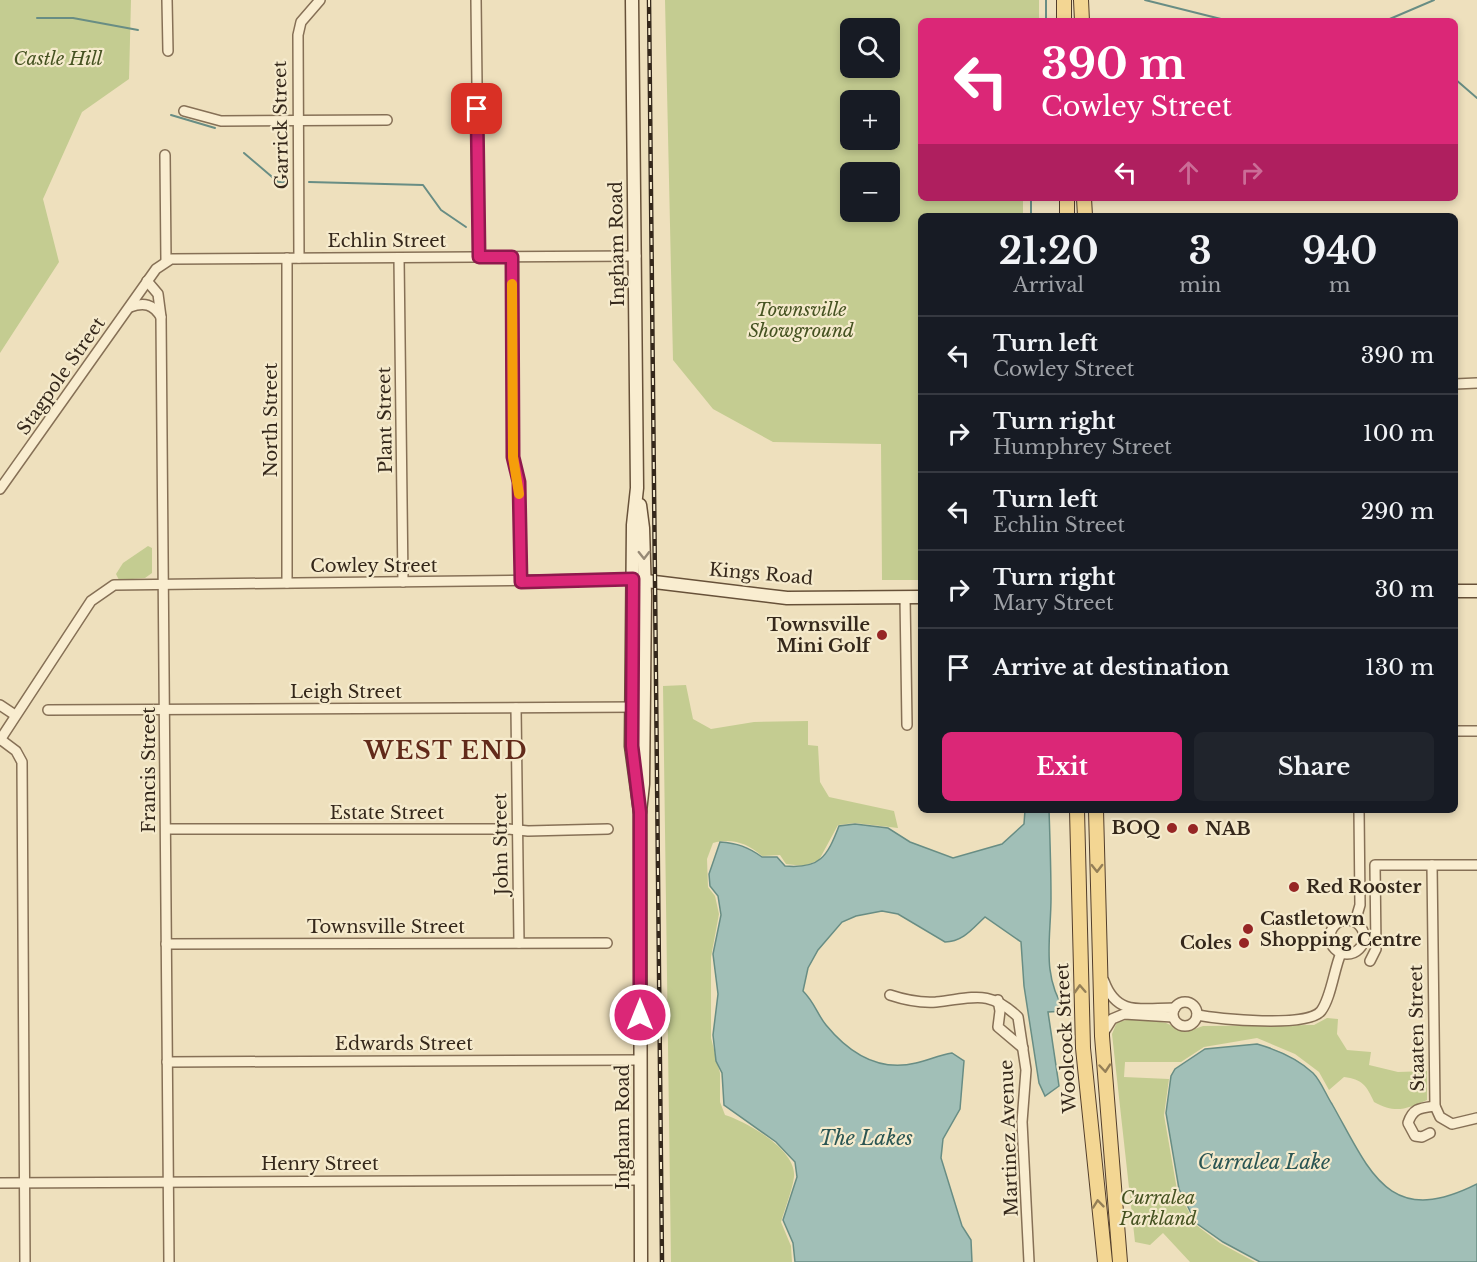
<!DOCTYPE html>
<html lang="en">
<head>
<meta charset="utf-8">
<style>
	body { margin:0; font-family:"Libre Baskerville",serif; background:#20242c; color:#f1f3f6; height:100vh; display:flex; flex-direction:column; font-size:22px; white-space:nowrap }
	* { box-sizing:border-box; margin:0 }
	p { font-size:20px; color:#9ea1a6 }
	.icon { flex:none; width:33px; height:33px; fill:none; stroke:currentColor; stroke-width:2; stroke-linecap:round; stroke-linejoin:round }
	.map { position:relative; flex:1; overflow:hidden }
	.drawer { position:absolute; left:918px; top:213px; width:540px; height:600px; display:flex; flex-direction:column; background:#171b24; border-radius:9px; box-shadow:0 3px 9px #0003 }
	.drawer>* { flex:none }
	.top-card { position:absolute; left:918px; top:18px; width:540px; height:183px; border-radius:9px; box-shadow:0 3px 9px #0003; background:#db2777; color:#fff; overflow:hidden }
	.fabs { position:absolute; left:840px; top:18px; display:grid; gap:12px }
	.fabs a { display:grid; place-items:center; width:60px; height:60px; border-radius:9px; background:#171b24; box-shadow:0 3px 9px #0003; font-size:30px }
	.pin { position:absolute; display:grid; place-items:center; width:51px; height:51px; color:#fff; margin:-26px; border-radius:12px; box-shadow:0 3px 9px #0006 }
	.me { position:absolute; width:66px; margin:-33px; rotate:0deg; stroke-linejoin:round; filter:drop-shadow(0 0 4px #0008) }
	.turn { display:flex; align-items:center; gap:21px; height:126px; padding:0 24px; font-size:27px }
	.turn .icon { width:78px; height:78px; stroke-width:2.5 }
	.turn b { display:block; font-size:42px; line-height:51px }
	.lanes { display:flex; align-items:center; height:57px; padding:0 24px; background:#0003; justify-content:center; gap:30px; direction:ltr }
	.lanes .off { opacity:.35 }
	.eta { display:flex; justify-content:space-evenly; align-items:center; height:102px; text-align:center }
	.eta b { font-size:36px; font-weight:800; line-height:42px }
	.cta { display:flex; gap:12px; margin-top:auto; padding:12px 24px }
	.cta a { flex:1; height:69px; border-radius:9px; background:#db2777; color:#fff; font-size:24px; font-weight:800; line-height:69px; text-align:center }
	.cta a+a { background:#20242c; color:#f1f3f6 }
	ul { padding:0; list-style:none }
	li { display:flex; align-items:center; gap:18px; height:78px; padding:0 24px; border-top:2px solid #363941 }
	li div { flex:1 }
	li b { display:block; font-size:22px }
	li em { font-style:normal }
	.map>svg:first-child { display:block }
</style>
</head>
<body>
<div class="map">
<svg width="1477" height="1262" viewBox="0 0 1477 1262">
	<rect width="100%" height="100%" fill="#eee0bd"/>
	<g fill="#c4cc91" fill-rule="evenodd">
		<polygon points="0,0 131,0 129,79 82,112 43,199 59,262 0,353"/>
		<path d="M665,0H1039V21H921V198H1023V216H921V580H882L881,444L773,442L713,409L673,360ZM850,28H890V68H850ZM890,100V140H850V100ZM850,172H890V212H850Z"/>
		<polygon points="148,546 152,548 152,573 145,578 119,580 116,574 123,563"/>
		<path d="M686,685L693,719L711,729L754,722L808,721V745L818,746L820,782L829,797L894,811L898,828L855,823L838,825L819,860L804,866L786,864L780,855L762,856C747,843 732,838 713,843L707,859L708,887L715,896L719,914L711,957V1038L720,1073V1102L725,1115C747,1122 797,1150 794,1177C792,1191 785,1208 781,1222L791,1246L792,1262H671L663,686Z"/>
		<path d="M1137,1018L1166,1023L1186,1032L1203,1026L1314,1025L1327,1018L1338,1019L1337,1034L1347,1050L1371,1052L1369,1065L1398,1072L1427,1071V1100C1406,1109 1396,1114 1374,1102C1367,1086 1362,1079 1344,1077L1329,1090L1319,1072L1295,1054L1257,1038L1204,1047L1181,1062H1125L1124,1077L1169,1079L1164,1115L1177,1190L1196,1225L1220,1243L1255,1262H1190L1163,1233L1150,1245L1135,1242L1112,1034L1117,1022Z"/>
	</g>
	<g fill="#a1bfb7" stroke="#688d84" stroke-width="1.5">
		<path d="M1025,810H1049C1050,839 1051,869 1051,898C1051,939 1041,974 1065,1011L1048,1012L1059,1086L1045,1096L1039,1083L1024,986L1021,942L985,917C973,928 963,942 945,942L898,914L882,911L856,916L842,922L818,950L808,968L803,991C815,1003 817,1014 826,1025C849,1053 879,1072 916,1063C929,1060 939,1055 952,1053L964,1061L960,1109L943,1139L941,1158L962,1226L971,1240L972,1262H795L793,1243L783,1220L797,1177L795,1162L776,1142L724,1105L722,1073L716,1061L713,1035L718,994L713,954L721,915L718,896L710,886L709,874L720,842C737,843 748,847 762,857H777L785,866C820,869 827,857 839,826L855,824L888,828L910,842L953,858L1002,844L1024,824Z"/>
		<path d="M1257,1044C1278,1050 1297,1058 1313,1073C1321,1081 1326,1095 1332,1104C1370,1171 1388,1229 1477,1184V1262H1260L1223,1242L1196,1223L1179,1189L1166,1113L1171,1076L1175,1069L1205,1049Z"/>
	</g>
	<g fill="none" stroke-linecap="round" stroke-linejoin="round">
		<g stroke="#688d84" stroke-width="2">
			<polyline points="1046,0 1046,21"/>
			<polyline points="1145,0 1229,21"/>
			<polyline points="37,18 73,18 138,30"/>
			<polyline points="1385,21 1434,0"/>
			<polyline points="1455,79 1477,98"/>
			<polyline points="171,115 215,128"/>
			<polyline points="244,153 278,182 287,182"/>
			<polyline points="309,182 423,185 441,210 466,227"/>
			<polyline points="1031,198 1031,216"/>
		</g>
		<g stroke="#867056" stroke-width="12">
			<g id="street">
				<polyline points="167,0 168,51"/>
				<polyline points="476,0 479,257"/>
				<polyline points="184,111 221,121 387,120"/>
				<polyline points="165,155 166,261"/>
				<polyline points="512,257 513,457 519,482 521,582"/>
				<polyline points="287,258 287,583"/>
				<polyline points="299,258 298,35 301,22 320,0"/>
				<polyline points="399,258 403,582"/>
				<polyline points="147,281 158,294 161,317 169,1262"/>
				<path d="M130,307C144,302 153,304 161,317"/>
				<polyline points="1455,384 1477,383"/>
				<polyline points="0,489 156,269 171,259 636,256"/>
				<polyline points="905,597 907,725"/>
				<polyline points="0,705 15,715"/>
				<polyline points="516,708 519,943"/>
				<polyline points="48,710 638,707"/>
				<polyline points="1455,731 1477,731"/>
				<polyline points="0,739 16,751 22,762 25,1262"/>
				<polyline points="0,740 91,601 114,585 633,579"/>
				<polyline points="166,829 508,829 528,831 608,829"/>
				<polyline points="1432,865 1435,1106 1440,1117 1452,1124 1477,1118"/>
				<circle cx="1347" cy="937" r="17"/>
				<polyline points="1355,922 1360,905 1359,810"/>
				<polyline points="166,944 607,943"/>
				<polyline points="1370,961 1376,949 1375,865 1477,865"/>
				<path d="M1104,981C1117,1017 1142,1008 1175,1008"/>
				<path d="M890,995C905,1000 921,1003 936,1002C974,998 989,989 1018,1017L1026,1070L1022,1122L1029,1262"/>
				<polyline points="998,1000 1000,1011 998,1027 1023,1048"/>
				<circle cx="1185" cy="1014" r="12"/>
				<path d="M1197,1015C1218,1019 1308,1028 1321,1011C1331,998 1334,969 1341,953"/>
				<polyline points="1102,1035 1112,1019 1124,1014 1173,1017"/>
				<polyline points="167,1062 641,1060"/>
				<path d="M1430,1133L1422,1137L1415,1136L1408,1123C1413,1108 1420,1108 1435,1106"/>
				<polyline points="0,1183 641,1180"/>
			</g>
		</g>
		<g stroke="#675139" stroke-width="15">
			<g id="secondary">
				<polyline points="632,0 637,488 633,525 631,746 640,812"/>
				<polyline points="640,505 643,528 645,595 643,784 640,812 641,1262"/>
				<polyline points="638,580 787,598 921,597"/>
				<polyline points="1455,591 1477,591"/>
			</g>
		</g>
		<g stroke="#533e2b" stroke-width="16">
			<g id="primary">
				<polyline points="1064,0 1064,21"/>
				<polyline points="1081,0 1082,21"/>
				<polyline points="1067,198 1067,216"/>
				<polyline points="1084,198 1085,216"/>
				<polyline points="1077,810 1083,1048 1105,1262"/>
				<polyline points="1096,810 1102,1036 1120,1262"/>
			</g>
		</g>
		<use href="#street" stroke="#f9edd0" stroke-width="9"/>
		<use href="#secondary" stroke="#f9edd0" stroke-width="12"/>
		<use href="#primary" stroke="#f3d693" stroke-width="14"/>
		<g stroke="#35281b" stroke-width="4.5">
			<polyline id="rail" points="649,0 662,1262"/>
		</g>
		<use href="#rail" stroke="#f5eacc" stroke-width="2" stroke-dasharray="7" stroke-linecap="butt"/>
	</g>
	<defs><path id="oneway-chevron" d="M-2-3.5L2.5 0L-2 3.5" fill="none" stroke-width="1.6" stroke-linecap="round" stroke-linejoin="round" transform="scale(1.5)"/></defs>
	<use stroke="#978a76" href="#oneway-chevron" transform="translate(644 555) rotate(89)"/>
	<g stroke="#947f57">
		<use href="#oneway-chevron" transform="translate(1097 868) rotate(89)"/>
		<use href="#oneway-chevron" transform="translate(1080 989) rotate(-93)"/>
		<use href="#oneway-chevron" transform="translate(1105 1068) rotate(85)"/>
		<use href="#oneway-chevron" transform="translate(1098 1204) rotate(-96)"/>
	</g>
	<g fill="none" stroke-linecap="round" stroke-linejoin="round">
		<g stroke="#8e194d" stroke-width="15">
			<polyline id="route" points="477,109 479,257 512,257 513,457 519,482 521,582 633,579 632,746 640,812 640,1015"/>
		</g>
		<use href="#route" stroke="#db2777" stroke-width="10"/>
		<polyline stroke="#f59e0b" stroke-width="10" points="512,284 513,457 519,494"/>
	</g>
	<g fill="#962625" stroke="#f5eacc" stroke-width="2">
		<circle cx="882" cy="635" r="6"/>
		<circle cx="1172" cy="828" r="6"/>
		<circle cx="1193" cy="829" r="6"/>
		<circle cx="1294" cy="887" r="6"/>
		<circle cx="1248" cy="929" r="6"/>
		<circle cx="1244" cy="943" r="6"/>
	</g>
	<g text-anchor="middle" stroke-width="4.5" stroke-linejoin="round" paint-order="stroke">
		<g font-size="18" font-style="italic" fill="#455221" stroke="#f5eacc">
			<text x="58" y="65">Castle Hill</text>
			<text x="801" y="316">Townsville<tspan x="801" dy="21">Showground</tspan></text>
			<text x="1158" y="1204">Curralea<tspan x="1158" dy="21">Parkland</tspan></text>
		</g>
		<g font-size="18" fill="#35281b" stroke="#f5eacc">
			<text transform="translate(281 125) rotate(-91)" y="6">Garrick Street</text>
			<text x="387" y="247">Echlin Street</text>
			<text transform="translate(617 244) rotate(-91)" y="6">Ingham Road</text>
			<text transform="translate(61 376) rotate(-55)" y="6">Stagpole Street</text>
			<text transform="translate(271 420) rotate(-90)" y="6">North Street</text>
			<text transform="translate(385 420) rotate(-91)" y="6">Plant Street</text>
			<text x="374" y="572">Cowley Street</text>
			<text transform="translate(761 574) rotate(5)" y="6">Kings Road</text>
			<text x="346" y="698">Leigh Street</text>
			<text transform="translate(149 770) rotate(-90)" y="6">Francis Street</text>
			<text x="387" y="819">Estate Street</text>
			<text transform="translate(501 844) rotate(-91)" y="6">John Street</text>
			<text x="386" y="933">Townsville Street</text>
			<text transform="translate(1417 1028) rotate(-91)" y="6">Staaten Street</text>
			<text transform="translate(1066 1038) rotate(-93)" y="6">Woolcock Street</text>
			<text x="404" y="1050">Edwards Street</text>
			<text transform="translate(623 1127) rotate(-90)" y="6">Ingham Road</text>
			<text transform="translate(1009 1138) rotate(-92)" y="6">Martinez Avenue</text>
			<text x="320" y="1170">Henry Street</text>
		</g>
		<g font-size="18" font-weight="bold" fill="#35281b" stroke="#f5eacc" text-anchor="end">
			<text x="870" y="631">Townsville<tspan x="870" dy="21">Mini Golf</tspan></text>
			<text x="1160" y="834">BOQ</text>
			<text x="1205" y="835" text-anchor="start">NAB</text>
			<text x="1306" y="893" text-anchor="start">Red Rooster</text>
			<text x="1260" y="925" text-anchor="start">Castletown<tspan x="1260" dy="21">Shopping Centre</tspan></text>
			<text x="1232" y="949">Coles</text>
		</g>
		<g font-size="20" font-style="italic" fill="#2a5553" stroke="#f5eacc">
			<text x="866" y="1145">The Lakes</text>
			<text x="1264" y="1169">Curralea Lake</text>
		</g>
		<g font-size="24" font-weight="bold" letter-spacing="1.5" fill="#622a1a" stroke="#f5eacc">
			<text x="446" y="759">WEST END</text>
		</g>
	</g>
</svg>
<div class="fabs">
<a><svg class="icon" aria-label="search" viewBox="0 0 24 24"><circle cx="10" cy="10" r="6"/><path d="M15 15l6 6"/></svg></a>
<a>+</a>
<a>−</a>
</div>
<div class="pin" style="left:477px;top:109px;background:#d93025"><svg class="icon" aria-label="arrive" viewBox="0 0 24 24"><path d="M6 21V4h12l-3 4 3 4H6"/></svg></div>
<svg class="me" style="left:640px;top:1015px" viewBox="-20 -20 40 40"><circle r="17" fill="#db2777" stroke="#fff" stroke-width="3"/><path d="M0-11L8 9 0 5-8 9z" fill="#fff"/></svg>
<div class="top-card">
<div class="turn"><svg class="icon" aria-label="left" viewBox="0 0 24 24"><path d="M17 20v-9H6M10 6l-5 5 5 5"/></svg><div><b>390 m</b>Cowley Street</div></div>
<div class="lanes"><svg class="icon" aria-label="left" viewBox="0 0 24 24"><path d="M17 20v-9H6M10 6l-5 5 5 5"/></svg><svg class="icon off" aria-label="ahead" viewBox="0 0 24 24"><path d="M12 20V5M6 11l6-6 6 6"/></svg><svg class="icon off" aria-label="right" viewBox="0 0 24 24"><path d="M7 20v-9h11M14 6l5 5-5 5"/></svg></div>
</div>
<section class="drawer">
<div class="eta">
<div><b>21:20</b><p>Arrival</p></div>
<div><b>3</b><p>min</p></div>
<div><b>940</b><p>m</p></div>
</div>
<ul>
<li><svg class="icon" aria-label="left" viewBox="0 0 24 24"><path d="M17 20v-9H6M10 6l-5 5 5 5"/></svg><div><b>Turn left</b><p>Cowley Street</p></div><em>390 m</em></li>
<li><svg class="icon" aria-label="right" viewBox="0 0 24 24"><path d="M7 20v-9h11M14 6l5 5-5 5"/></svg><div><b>Turn right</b><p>Humphrey Street</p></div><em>100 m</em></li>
<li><svg class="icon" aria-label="left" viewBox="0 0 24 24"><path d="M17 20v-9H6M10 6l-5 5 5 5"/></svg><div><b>Turn left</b><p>Echlin Street</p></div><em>290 m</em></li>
<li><svg class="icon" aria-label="right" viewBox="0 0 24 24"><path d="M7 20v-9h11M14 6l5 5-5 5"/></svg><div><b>Turn right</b><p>Mary Street</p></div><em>30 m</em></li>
<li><svg class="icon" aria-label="arrive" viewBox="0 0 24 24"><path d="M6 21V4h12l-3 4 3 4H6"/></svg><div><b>Arrive at destination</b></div><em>130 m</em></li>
</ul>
<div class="cta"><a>Exit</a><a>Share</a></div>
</section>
</div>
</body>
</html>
